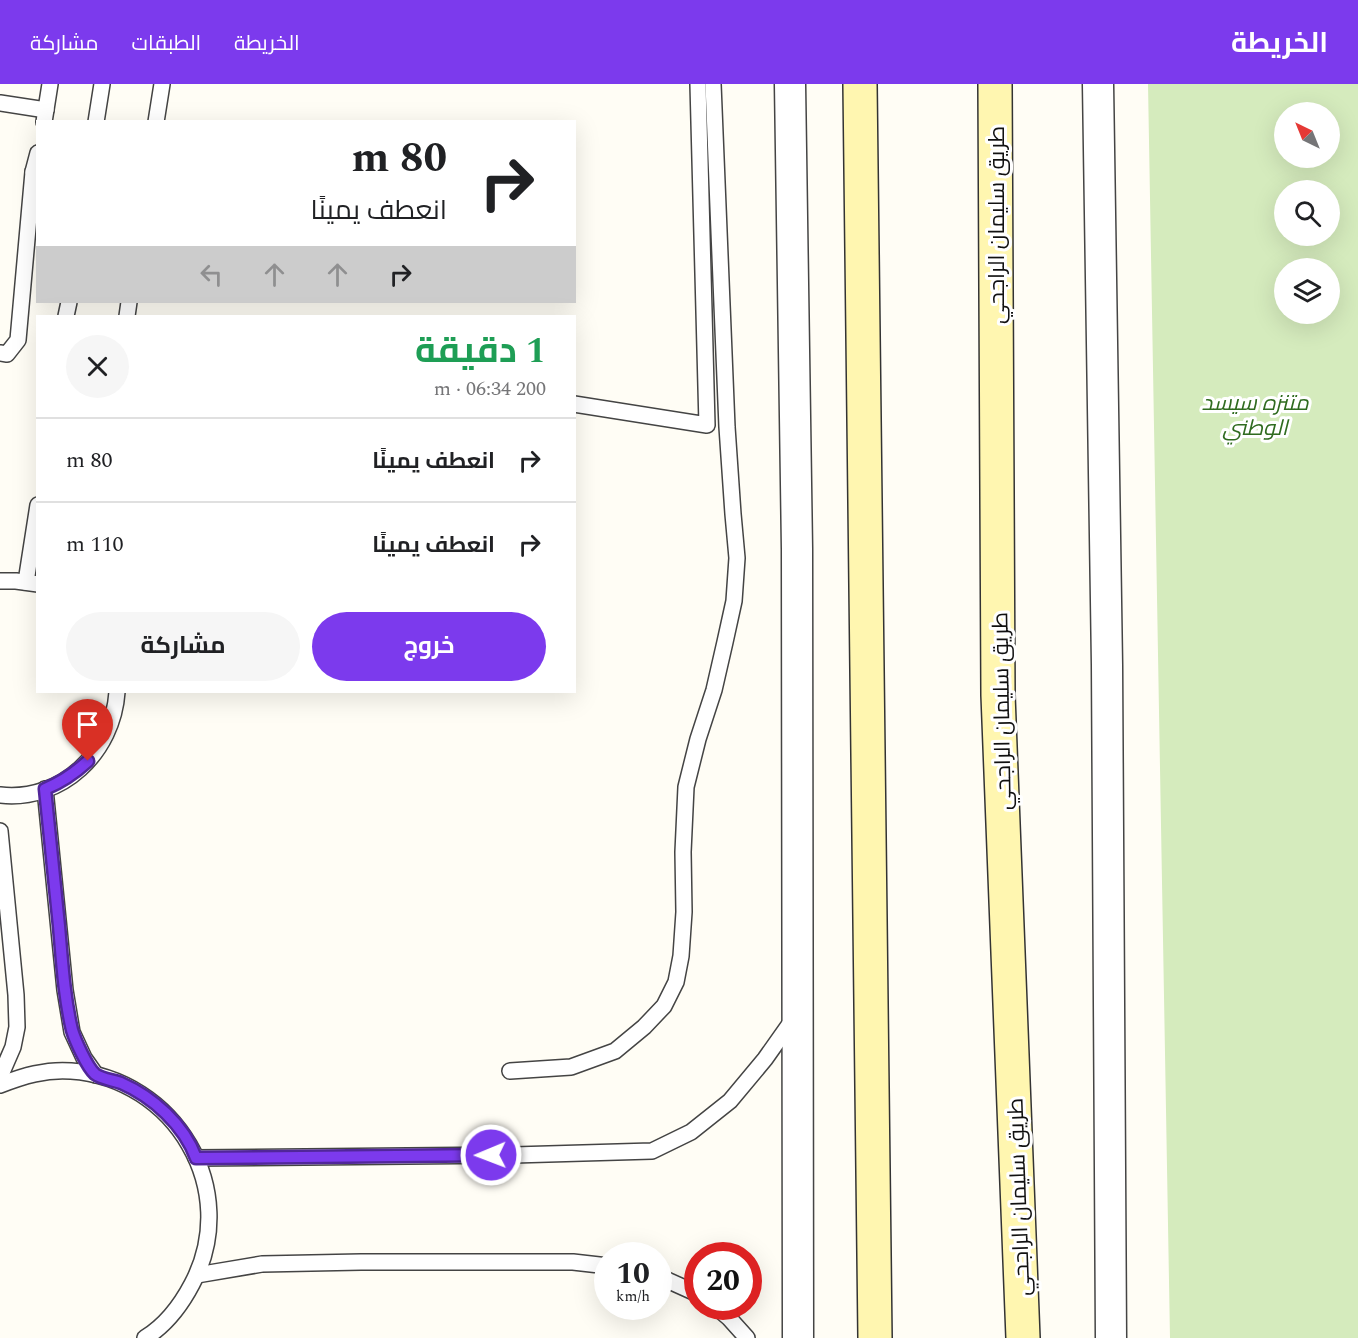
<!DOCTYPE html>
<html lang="ar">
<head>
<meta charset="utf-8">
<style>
	body { margin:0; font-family:Spectral,Cairo,serif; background:#f6f6f6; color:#202124; direction:rtl; height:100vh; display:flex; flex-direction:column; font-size:22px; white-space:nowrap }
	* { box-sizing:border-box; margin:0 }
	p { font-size:20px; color:#757577 }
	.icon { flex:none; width:33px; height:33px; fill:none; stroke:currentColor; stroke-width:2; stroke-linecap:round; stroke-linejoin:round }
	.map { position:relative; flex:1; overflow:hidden; direction:ltr }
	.sheet { position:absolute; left:36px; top:231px; width:540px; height:378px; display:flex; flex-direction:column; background:#fff; border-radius:0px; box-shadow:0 6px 24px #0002; direction:rtl }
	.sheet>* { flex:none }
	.banner { position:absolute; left:36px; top:36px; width:540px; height:183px; border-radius:0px; box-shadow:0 6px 24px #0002; direction:rtl; background:#fff; color:#202124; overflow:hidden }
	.needle { width:39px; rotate:317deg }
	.controls { position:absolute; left:1274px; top:18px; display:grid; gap:12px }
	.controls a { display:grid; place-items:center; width:66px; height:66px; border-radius:50%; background:#fff; box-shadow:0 6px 24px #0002; font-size:30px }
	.speed { position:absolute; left:594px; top:1158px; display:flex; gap:12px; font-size:30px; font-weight:700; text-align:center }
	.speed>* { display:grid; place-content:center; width:78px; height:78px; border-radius:50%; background:#fff; box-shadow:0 6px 24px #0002; line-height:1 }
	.speed small { font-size:15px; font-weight:400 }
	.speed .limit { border:9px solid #d22; background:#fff; color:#111 }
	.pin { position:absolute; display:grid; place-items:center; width:51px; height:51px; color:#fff; margin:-62px -26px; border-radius:50% 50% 50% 0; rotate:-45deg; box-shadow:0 0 6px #0007 }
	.pin .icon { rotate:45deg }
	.me { position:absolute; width:66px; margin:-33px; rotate:269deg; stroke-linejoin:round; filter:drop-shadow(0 0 4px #0008) }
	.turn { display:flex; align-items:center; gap:21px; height:126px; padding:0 30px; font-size:27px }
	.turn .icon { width:78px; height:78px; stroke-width:2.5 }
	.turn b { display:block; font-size:42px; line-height:51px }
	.lanes { display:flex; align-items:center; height:57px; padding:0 30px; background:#0003; justify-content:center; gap:30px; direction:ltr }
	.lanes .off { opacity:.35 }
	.round { display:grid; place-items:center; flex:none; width:63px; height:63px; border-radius:32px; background:#f6f6f6 }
	.overview { display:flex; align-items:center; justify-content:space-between; height:102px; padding:0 30px }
	h1 { font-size:36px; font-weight:700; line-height:45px; color:#1e9e55 }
	.cta { display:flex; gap:12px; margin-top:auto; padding:12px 30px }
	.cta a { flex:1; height:69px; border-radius:36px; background:#7c3aed; color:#fff; font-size:24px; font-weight:700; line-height:69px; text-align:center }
	.cta a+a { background:#f6f6f6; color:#202124 }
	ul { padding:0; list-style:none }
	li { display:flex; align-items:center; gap:18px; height:84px; padding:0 30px; border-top:2px solid #e0e0e0 }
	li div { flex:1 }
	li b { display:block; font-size:22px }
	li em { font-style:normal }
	header { display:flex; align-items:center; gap:36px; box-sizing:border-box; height:84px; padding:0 30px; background:#7c3aed; color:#fff }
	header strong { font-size:28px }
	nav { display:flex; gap:33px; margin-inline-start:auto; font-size:21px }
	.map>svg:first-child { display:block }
</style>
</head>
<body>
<header>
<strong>الخريطة</strong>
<nav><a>الخريطة</a><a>الطبقات</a><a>مشاركة</a></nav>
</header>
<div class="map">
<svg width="1358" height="1254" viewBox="0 0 1358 1254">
	<rect width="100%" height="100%" fill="#fffdf5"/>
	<path fill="#d5ebbd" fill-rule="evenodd" d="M1148,0H1358V1254H1170ZM1284,28H1329V74H1284ZM1284,106H1329V152H1284ZM1284,184H1329V230H1284Z"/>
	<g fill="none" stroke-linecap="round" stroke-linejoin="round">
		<g stroke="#444" stroke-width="18">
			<g id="service">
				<polyline points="0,19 46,26"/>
				<polyline points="44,38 50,0"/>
				<polyline points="96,38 102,0"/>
				<polyline points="156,38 162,0"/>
				<polyline points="33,88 38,69"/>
				<polyline points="66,232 69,218"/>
				<polyline points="127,232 129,218"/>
				<polyline points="0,269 7,270 18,256 33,88 38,89"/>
				<polyline points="574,320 707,341 698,0"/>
				<polyline points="0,497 16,497 38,500"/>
				<polyline points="26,498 38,421"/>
				<polyline points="45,705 65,906 72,948 84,974 96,991"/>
				<path d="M0,711C62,718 113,668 117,608"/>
				<polyline points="0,747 16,911 17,943 13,963 0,993"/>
				<polyline points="510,987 571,983 615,967 644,943 664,922 676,898 681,872 684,828 683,768 686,703 698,655 714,606 725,558 734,517 737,474 733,430 727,343 713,0"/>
				<path d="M0,1001C23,992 46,985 71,987C175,994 242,1106 192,1200C181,1221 166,1241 145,1254"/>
				<polyline points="196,1074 514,1071 652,1067 691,1048 730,1017 765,975 794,934"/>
				<polyline points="197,1191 262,1180 361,1178 573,1178 608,1182"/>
				<polyline points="658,1192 698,1210"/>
				<polyline points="715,1222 729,1234 747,1254"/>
			</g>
		</g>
		<g stroke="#444" stroke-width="33">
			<g id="minor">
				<polyline points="790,0 797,465 798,1254"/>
				<polyline points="1098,0 1107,581 1111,1254"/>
			</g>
		</g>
		<g stroke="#333" stroke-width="36">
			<g id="secondary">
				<polyline points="860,0 875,1254"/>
				<polyline points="995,0 998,611 1023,1254"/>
			</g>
		</g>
		<use href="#service" stroke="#fff" stroke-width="15"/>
		<use href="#minor" stroke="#fff" stroke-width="30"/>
		<use href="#secondary" stroke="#fff6b0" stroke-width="33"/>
	</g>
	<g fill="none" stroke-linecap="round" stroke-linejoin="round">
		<g stroke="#51269a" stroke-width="15">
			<path id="route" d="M88,677C75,689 62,698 45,705C50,751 54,796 59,842C62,876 64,912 72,946C75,956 87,983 95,990C101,995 113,996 121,999C153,1013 184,1041 196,1074L491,1071"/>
		</g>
		<use href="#route" stroke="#7c3aed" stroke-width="10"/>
	</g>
	<g text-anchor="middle" stroke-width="6" stroke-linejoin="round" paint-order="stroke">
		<g font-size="22" fill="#111" stroke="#fff">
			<text transform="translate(996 141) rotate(-90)" y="8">طريق سليمان الراجحي</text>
			<text transform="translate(1001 627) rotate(-91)" y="8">طريق سليمان الراجحي</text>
			<text transform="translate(1018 1113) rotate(-92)" y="8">طريق سليمان الراجحي</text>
		</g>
		<g font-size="22" font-style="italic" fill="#2f6b1f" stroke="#fff">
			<text x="1255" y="326">متنزه سيسد<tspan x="1255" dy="25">الوطني</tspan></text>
		</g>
	</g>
</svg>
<div class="controls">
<a><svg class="needle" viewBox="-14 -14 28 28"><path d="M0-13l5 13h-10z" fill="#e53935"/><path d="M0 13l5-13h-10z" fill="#757577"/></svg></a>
<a><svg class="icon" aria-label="search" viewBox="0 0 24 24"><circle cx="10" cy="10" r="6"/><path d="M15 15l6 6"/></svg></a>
<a><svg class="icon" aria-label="layers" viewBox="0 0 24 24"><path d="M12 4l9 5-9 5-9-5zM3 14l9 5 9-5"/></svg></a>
</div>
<div class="speed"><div>10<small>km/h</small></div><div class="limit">20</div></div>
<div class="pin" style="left:88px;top:677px;background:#d93025"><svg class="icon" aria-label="arrive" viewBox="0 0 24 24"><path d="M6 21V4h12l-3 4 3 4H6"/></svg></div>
<svg class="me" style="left:491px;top:1071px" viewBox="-20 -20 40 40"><circle r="17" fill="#7c3aed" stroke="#fff" stroke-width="3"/><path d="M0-11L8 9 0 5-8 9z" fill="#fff"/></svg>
<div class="banner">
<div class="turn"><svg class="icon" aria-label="right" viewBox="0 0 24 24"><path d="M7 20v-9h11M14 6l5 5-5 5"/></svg><div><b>80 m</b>انعطف يمينًا</div></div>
<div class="lanes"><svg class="icon off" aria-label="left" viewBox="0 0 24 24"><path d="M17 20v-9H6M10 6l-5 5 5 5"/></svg><svg class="icon off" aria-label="ahead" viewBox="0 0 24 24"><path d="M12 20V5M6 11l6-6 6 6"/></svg><svg class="icon off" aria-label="ahead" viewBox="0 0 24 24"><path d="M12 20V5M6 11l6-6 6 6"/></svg><svg class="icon" aria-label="right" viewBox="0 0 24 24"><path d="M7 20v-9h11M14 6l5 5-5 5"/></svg></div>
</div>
<section class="sheet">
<div class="overview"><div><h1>1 دقيقة</h1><p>200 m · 06:34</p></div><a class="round"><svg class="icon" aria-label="close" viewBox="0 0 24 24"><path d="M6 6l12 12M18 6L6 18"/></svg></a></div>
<ul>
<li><svg class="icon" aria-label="right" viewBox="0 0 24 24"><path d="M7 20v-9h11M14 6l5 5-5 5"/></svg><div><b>انعطف يمينًا</b></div><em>80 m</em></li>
<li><svg class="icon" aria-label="right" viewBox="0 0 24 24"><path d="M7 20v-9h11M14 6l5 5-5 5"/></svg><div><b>انعطف يمينًا</b></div><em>110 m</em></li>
</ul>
<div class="cta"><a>خروج</a><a>مشاركة</a></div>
</section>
</div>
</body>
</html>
